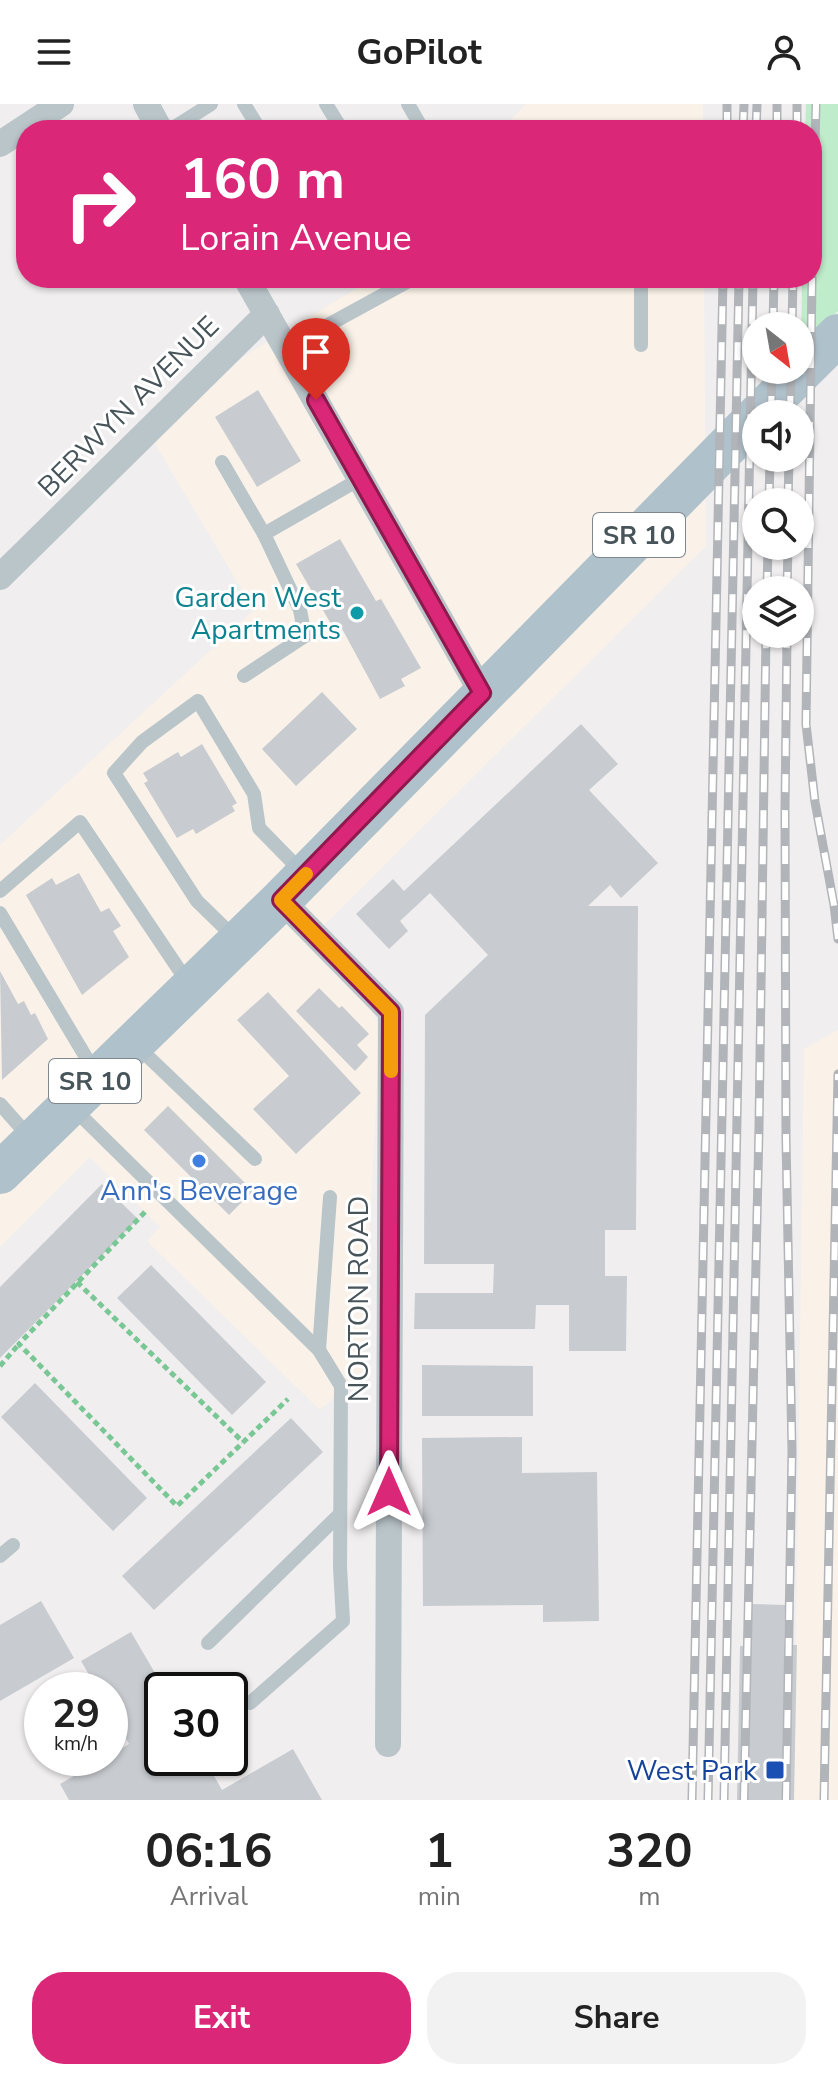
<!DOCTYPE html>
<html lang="en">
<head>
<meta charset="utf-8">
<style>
	body { margin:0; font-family:"Nunito Sans",sans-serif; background:#f2f2f2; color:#222; height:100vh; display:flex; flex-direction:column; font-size:30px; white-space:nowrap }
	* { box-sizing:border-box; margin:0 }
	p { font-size:26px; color:#767676 }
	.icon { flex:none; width:44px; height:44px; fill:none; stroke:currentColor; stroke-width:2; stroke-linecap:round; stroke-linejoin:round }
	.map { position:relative; height:1696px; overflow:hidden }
	.side { display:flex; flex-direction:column; background:#fff; flex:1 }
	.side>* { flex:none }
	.hud { position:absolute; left:16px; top:16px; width:806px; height:168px; border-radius:32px; box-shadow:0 2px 6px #0004; background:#db2777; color:#fff; overflow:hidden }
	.needle { width:52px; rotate:149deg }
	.tools { position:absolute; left:742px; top:208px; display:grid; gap:16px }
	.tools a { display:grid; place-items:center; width:72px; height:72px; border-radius:50%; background:#fff; box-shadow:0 2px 6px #0004; font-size:40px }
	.speed { position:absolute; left:24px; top:1568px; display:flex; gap:16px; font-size:40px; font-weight:700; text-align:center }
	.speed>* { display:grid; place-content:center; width:104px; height:104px; border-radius:50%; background:#fff; box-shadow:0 2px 6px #0004; line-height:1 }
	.speed small { font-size:20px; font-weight:400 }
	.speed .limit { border:4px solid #111; border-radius:12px; background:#fff; color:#111 }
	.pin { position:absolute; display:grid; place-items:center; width:68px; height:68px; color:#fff; margin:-82px -34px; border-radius:50% 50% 50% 0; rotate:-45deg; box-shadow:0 0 8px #0007 }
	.pin .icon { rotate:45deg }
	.me { position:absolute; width:88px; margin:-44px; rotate:0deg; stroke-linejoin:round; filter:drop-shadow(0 0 6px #0008) }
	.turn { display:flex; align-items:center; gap:28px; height:168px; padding:0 32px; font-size:36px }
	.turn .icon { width:104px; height:104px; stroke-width:2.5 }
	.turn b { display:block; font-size:56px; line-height:68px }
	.eta { display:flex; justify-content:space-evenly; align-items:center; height:136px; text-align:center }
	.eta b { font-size:48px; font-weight:700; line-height:56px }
	.primary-button { display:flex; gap:16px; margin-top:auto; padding:16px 32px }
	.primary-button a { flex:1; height:92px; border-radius:32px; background:#db2777; color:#fff; font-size:32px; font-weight:700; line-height:92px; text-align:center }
	.primary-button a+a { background:#f2f2f2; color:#222 }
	header { display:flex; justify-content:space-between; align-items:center; height:104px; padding:0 32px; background:#fff; font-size:36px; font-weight:700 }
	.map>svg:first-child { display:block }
</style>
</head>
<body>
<header><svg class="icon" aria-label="menu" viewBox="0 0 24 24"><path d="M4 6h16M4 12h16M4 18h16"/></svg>GoPilot<svg class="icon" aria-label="person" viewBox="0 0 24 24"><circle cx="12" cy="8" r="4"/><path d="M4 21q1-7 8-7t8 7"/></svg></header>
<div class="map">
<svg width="838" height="1696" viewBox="0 0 838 1696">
	<rect width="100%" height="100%" fill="#f0eeee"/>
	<g fill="#faf2e8">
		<polygon points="526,0 703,0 703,26 502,26"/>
		<polygon points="374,174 704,174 706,442 308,837 368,896 380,925 362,1268 320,1306 147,1137 160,1123 90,1053 0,1143 0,741 254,506 154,338 243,253"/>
		<polygon points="838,926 838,1696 794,1696 804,945"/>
	</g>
	<polygon fill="#bfecca" points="806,0 838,0 838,207 801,243 802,174 812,174 812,26 805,26"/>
	<g fill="#c8ccd0">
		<polygon points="258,286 301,357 257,383 215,313"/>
		<polygon points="340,435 376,497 381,495 421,564 401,575 405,582 380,595 340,521 334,525 296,460"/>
		<polygon points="322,588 357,625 296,682 262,645"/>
		<polygon points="581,620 618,660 589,686 658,759 621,794 610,781 588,802 638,802 636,1126 605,1126 605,1172 627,1172 626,1247 569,1247 569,1201 536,1201 535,1225 414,1225 415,1189 493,1189 494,1160 424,1160 425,911 488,851 430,789 400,817 408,827 389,845 356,810 393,775 404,787"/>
		<polygon points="202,640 237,699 232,702 235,707 196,730 193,725 177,734 144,679 148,677 143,669 178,648 181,653"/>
		<polygon points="79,769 101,808 109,804 121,822 113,827 129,853 82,891 26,791 52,774 56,781"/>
		<polygon points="0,867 18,900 24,897 31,911 35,909 48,935 2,976"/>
		<polygon points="319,884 339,904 342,902 369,930 357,941 368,953 355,967 296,907"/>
		<polygon points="268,888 361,989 296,1050 253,1005 289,972 237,916"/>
		<polygon points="168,1002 253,1087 229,1111 144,1026"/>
		<polygon points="102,1080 138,1115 0,1254 0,1183"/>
		<polygon points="151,1161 266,1278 232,1311 117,1194"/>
		<polygon points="422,1261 533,1262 533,1312 422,1312"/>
		<polygon points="35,1279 147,1394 113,1427 1,1313"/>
		<polygon points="291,1314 323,1348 154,1506 122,1472"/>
		<polygon points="522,1333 522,1369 597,1368 599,1517 543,1518 543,1501 423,1502 422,1334"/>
		<polygon points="41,1497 74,1554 0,1597 0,1521"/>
		<polygon points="752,1500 785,1501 784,1541 797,1541 794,1696 737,1696 740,1542 752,1542"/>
		<polygon points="131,1528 165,1586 162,1586 162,1654 204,1654 222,1686 293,1645 322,1696 69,1696 60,1680 105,1654 110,1654 110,1651 129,1640 110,1607 110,1586 98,1586 81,1557"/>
	</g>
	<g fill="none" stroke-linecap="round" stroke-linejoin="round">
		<g stroke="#79c795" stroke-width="5" stroke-dasharray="6 4" stroke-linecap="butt">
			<polyline points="145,1108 19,1240 177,1402 288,1295"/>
			<polyline points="77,1178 243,1338"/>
			<polyline points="0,1262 19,1240"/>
		</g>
		<g stroke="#bac5ca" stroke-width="14">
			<polyline points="244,0 260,26"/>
			<polyline points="326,0 342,26"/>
			<polyline points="408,0 423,26"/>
			<polyline points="170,26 211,0"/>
			<polyline points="641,241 641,174"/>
			<polyline points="286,244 414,174"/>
			<polyline points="222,358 264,430"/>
			<polyline points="244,572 305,532 300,506 264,430 360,375"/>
			<polyline points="0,787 80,718 190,882"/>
			<polyline points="0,809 96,970"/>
			<polyline points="236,835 197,797 114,669 142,638 198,597 254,690 259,724 302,768"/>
			<polyline points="137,942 255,1055"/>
			<polyline points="0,1000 31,1035"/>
			<polyline points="73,1004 319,1246 341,1282 340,1463 343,1517 250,1599"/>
			<polyline points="319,1246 330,1093"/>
			<polyline points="0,1452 13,1441"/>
			<polyline points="208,1539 340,1410"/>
		</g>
		<g stroke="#bac5ca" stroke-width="26">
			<polyline points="146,0 160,26"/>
			<polyline points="0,40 61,0"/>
			<polyline points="246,174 482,589"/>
			<polyline points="0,473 267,210"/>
			<polyline points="281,796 391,908 388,1640"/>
		</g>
		<g stroke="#afc1cb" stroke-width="42">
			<polyline points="759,310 838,231"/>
			<polyline points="0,1069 281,796 756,313"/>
		</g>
		<g stroke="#b1b4b8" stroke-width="9">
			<g id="rail">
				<polyline points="727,26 727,0"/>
				<polyline points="743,26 744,0"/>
				<polyline points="756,26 757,0"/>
				<polyline points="777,26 777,0"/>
				<polyline points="797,26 797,0"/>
				<polyline points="812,159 816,0"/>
				<polyline points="812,174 806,620 815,698 834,801 838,835"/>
				<polyline points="773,222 774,174"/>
				<polyline points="792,222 793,174"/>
				<polyline points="771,310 772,266"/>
				<polyline points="790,310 791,266"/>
				<polyline points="769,398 770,354"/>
				<polyline points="788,398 789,354"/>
				<polyline points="767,486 768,442"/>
				<polyline points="787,486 788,442"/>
				<polyline points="692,1696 723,174"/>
				<polyline points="708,1696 739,174"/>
				<polyline points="724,1696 753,174"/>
				<polyline points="744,1696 759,1024 766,530"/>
				<polyline points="786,1696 792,1347 786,1034 785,707 787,530"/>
				<polyline points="824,1696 838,970"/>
			</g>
		</g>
		<use href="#rail" stroke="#fff" stroke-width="6" stroke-dasharray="18" stroke-linecap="butt"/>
	</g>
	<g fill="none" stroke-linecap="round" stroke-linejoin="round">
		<g stroke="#8e194d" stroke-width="20">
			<polyline id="route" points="316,296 482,589 281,796 391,908 389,1388"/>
		</g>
		<use href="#route" stroke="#db2777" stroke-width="14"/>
		<polyline stroke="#f59e0b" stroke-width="14" points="306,770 281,796 391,908 391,967"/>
	</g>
	<circle fill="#0f9aa8" stroke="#fff" stroke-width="3" cx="357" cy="509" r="8"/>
	<circle fill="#3f7fe0" stroke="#fff" stroke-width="3" cx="199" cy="1057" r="8"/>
	<rect fill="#1a4fb4" stroke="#fff" stroke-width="3" x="765" y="1656" width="20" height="20" rx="4"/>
	<g text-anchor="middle" stroke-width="6" stroke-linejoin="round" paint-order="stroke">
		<g fill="#fff" stroke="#7e878c" stroke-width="2">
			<rect x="593" y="409" width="92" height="44" rx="6"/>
			<rect x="49" y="955" width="92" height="44" rx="6"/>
		</g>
		<g font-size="26" font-weight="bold" fill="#47545a">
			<text x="639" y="440">SR 10</text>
			<text x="95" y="986">SR 10</text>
		</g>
		<g font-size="28" fill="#47545a" stroke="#fff">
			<text transform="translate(128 302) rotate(-45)" y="10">BERWYN AVENUE</text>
			<text transform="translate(358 1195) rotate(-90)" y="10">NORTON ROAD</text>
		</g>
		<g font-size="28" fill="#0d838f" stroke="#fff" text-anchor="end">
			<text x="341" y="503">Garden West<tspan x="341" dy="32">Apartments</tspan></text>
		</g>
		<g font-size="28" fill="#366cbe" stroke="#fff">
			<text x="199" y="1096">Ann's Beverage</text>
		</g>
		<g font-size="28" fill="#164399" stroke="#fff" text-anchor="end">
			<text x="757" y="1676">West Park</text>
		</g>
	</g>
</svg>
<div class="tools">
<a><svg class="needle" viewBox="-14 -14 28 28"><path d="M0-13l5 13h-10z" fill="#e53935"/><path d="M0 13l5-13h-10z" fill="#767676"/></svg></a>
<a><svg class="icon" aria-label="sound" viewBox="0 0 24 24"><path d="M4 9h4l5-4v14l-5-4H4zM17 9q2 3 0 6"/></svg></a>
<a><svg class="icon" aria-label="search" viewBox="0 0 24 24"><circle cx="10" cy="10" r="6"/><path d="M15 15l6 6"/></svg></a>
<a><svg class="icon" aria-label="layers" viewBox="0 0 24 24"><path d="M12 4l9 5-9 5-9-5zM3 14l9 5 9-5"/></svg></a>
</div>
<div class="speed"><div>29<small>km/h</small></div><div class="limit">30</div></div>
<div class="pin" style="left:316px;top:296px;background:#d93025"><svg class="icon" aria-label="arrive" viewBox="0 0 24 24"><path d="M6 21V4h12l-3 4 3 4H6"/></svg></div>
<svg class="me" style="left:389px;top:1388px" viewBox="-20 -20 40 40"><path d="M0-17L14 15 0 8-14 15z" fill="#db2777" stroke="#fff" stroke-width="4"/></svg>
<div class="hud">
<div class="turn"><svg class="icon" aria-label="right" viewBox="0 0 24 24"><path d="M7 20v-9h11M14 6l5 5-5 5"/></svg><div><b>160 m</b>Lorain Avenue</div></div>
</div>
</div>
<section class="side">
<div class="eta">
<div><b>06:16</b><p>Arrival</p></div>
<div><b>1</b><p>min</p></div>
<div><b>320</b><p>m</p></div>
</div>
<div class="primary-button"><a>Exit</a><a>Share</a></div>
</section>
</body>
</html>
